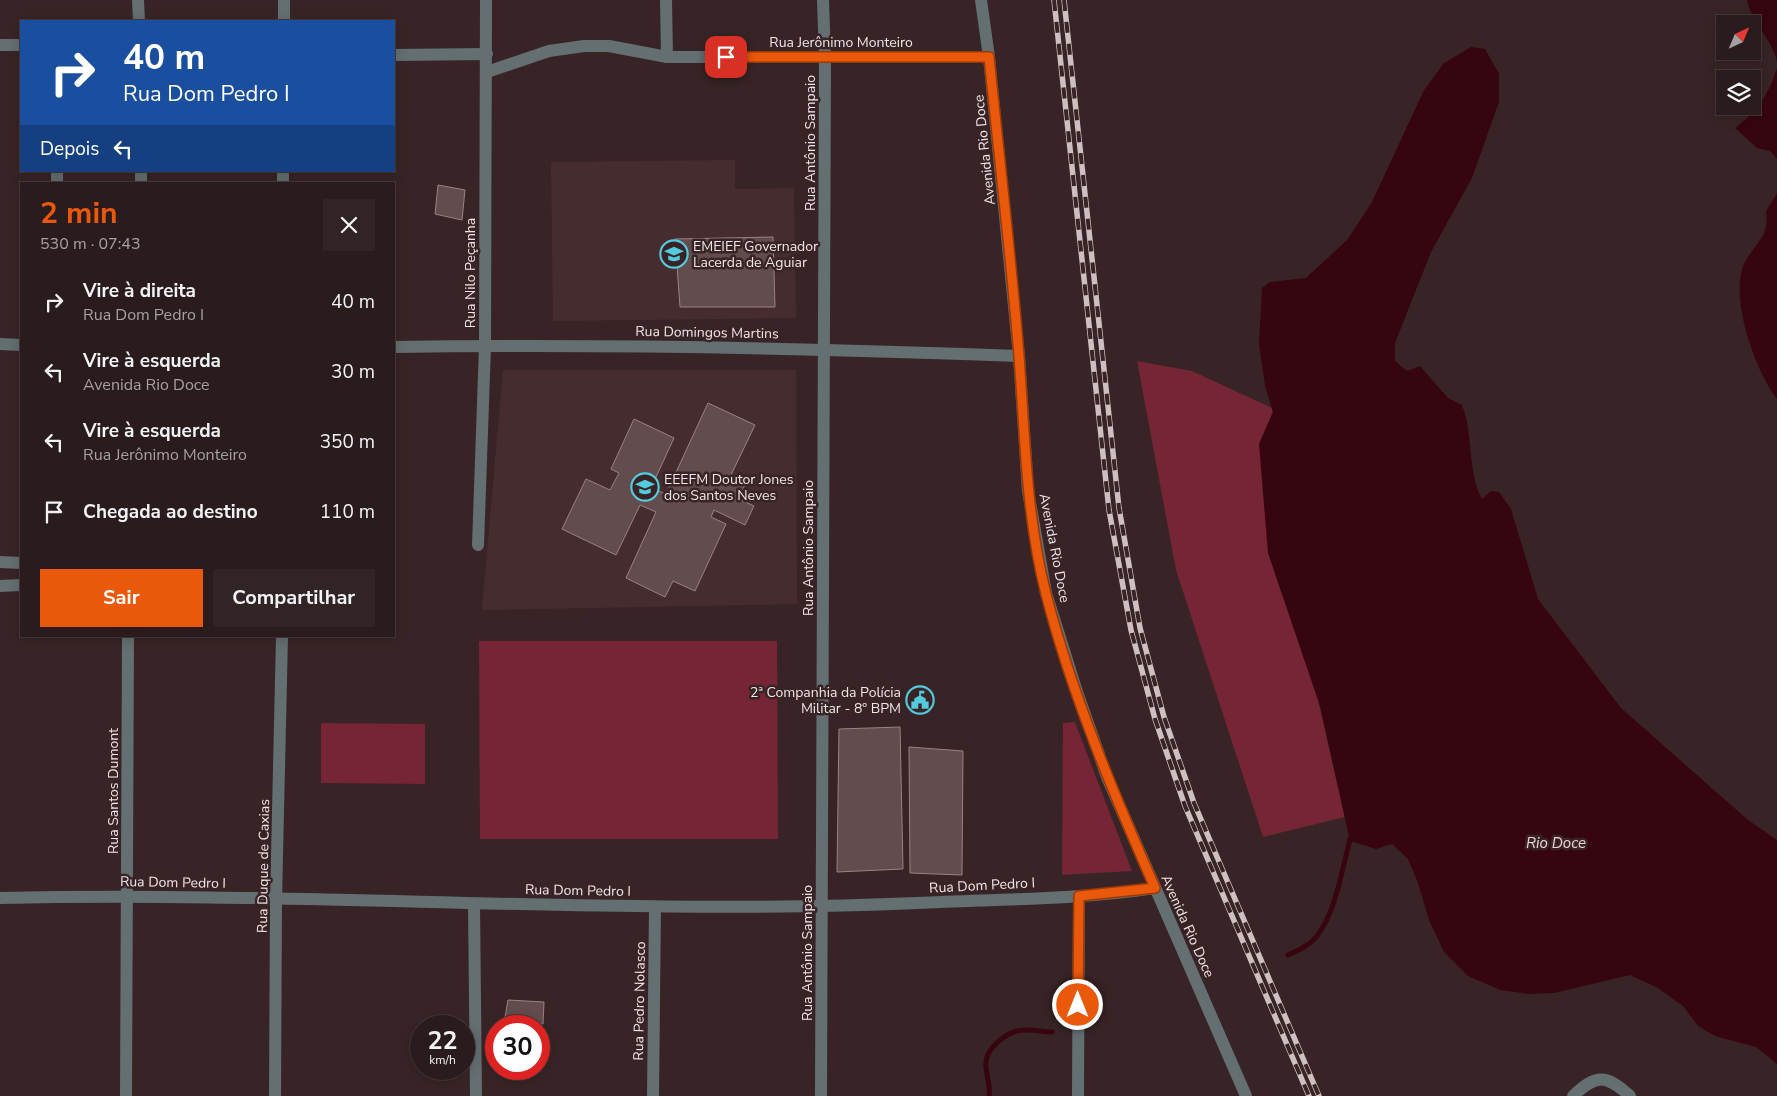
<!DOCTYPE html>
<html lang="pt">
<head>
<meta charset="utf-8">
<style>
	body { margin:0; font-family:"Nunito Sans",sans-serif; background:#322425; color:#f1f3f6; height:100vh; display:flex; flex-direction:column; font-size:19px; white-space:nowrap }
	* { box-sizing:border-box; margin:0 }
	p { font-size:16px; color:#a5a1a3 }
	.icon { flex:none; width:28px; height:28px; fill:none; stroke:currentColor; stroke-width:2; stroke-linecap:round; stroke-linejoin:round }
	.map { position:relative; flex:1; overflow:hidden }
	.panel { position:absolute; left:20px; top:182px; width:375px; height:455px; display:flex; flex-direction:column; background:#2a1b1c; border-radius:0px; box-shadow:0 2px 12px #0003,0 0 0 1px #46393b }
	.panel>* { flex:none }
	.top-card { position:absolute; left:20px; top:20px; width:375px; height:152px; border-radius:0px; box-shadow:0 2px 12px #0003,0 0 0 1px #46393b; background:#1a4fa0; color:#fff; overflow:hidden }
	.needle { width:32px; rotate:44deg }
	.fabs { position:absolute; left:1716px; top:15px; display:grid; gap:10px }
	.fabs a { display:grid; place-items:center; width:45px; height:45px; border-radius:0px; background:#2a1b1c; box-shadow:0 2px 12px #0003,0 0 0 1px #46393b; font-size:25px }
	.speed { position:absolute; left:410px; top:1015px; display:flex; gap:10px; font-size:25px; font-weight:700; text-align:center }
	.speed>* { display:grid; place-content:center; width:65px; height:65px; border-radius:50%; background:#2a1b1c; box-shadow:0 2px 12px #0003,0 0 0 1px #46393b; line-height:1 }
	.speed small { font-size:12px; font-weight:400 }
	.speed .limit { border:8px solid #d22; background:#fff; color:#111 }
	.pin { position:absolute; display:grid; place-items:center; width:42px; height:42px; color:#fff; margin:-21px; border-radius:10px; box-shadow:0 2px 8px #0006 }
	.me { position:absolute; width:55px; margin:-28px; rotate:0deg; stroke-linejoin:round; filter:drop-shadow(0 0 4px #0008) }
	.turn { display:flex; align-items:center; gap:18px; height:105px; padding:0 20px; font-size:22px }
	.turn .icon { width:65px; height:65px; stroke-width:2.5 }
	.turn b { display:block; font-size:35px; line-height:42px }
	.then { display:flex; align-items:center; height:48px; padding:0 20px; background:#0003; gap:10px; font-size:19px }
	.round { display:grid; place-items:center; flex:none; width:52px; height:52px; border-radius:0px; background:#322425 }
	.headline { display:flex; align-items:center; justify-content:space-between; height:85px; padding:0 20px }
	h1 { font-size:30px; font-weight:700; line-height:38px; color:#ea580c }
	.cta { display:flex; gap:10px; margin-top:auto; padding:10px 20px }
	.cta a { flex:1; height:58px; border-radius:0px; background:#ea580c; color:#fff; font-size:20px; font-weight:700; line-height:58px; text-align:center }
	.cta a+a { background:#322425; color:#f1f3f6 }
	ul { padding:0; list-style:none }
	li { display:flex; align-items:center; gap:15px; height:70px; padding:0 20px }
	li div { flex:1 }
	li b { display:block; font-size:19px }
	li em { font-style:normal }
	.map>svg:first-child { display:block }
</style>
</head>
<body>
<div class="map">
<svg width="1777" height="1096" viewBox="0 0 1777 1096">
	<rect width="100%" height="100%" fill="#382426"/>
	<g fill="#462c2f">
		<polygon points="735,160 735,189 794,188 796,318 553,321 551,162"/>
		<polygon points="503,370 796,370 797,604 482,610"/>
	</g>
	<g fill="#752533">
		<polygon points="1137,361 1192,371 1272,408 1273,412 1259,444 1345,817 1263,837 1176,570"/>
		<polygon points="479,641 777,641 778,839 480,839"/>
		<polygon points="1075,722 1132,871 1062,875 1063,723"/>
		<polygon points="321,723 425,724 425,784 321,783"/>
	</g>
	<g fill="#370510">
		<path d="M1747,0H1777V61C1771,38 1752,23 1747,0Z"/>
		<path d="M1471,47L1485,49L1499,74V102L1472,178L1431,252L1395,343V361L1407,371L1420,366L1448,398L1462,405C1474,435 1467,470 1482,499L1491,491L1499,492L1511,509L1538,599L1621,708L1748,820L1777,840V1064L1756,1047L1715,1036L1698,1026L1683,1006L1658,988L1630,975L1554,993L1529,994L1500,990L1468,976L1444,952L1429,920L1418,883L1408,859L1392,844L1376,849L1350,841L1320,706L1268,553L1259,444L1273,412L1265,386L1259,344L1262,288L1270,282L1306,278L1347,240L1372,202L1424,90L1444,63Z"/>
		<path d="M1777,68V159L1770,151L1757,148L1735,128C1758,110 1768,96 1777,68Z"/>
		<path d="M1777,193V399C1755,371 1728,295 1745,262C1756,242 1770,236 1766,211Z"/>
	</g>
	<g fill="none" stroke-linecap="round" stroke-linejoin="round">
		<g stroke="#370510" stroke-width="5">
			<path d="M1288,955C1299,950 1310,945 1317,936C1338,908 1342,865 1352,833"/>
			<path d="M989,1096C991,1083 985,1074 986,1062C987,1048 1005,1034 1017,1031C1027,1028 1042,1032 1052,1032"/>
		</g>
	</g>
	<g fill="#624c4e" stroke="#9b8284">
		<polygon points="438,185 465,190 462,220 435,214"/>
		<polygon points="773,237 775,307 680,307 675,239"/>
		<polygon points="708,403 755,425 731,475 746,482 739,499 754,506 745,525 714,510 711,517 726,524 695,591 673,581 665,597 626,578 656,512 640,505 616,555 562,529 586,479 610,490 619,473 611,469 634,419 674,438 651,488 666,494"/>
		<polygon points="900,727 903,869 837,872 839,729"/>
		<polygon points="909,747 963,751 962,875 910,873"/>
		<polygon points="508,1000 544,1002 543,1024 504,1023"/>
	</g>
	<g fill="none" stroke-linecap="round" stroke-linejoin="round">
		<g stroke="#646f71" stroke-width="12">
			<polyline points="138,0 139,21"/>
			<polyline points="284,0 284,21"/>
			<polyline points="666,0 667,57"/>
			<polyline points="981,0 989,57 1019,356 1028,491 1046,593 1077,692 1107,777 1246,1096"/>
			<polyline points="0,45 21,45"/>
			<polyline points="394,55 487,54"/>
			<polyline points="487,72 549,51 584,46 609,46 667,57 989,57"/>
			<polyline points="57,171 57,184"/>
			<polyline points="141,171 141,184"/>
			<polyline points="283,184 283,171"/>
			<polyline points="0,344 21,345"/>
			<path d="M394,347C602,344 811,348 1019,356"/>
			<polyline points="478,545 485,346 486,0"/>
			<polyline points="0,562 21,563"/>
			<polyline points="0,586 21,585"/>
			<path d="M0,898C306,891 612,916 917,903C996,899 1077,900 1155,888"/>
			<polyline points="474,904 476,1096"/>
			<polyline points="126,1096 128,636"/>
			<polyline points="275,1096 276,900 282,636"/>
			<polyline points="653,1096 655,907"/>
			<polyline points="821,1096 825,58 823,0"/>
			<polyline points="1078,1096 1079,896"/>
			<path d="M1573,1096C1596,1074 1606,1074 1630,1096"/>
		</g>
		<g stroke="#cec0c1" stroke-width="5.5">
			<g id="rail">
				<polyline points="1054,0 1109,510 1131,630 1155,719 1185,806 1309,1096"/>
				<polyline points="1064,0 1119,508 1140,628 1164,717 1194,803 1319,1096"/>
			</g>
		</g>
		<use href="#rail" stroke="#382426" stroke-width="4" stroke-dasharray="11" stroke-linecap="butt"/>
	</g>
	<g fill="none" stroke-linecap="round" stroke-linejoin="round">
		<g stroke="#983908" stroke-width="12">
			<path id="route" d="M726,57H989C999,156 1011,256 1019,356C1025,435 1026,516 1046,594C1072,695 1113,792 1155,888L1079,896L1078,1005"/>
		</g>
		<use href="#route" stroke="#ea580c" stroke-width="9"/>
	</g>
	<defs>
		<g id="school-ring" transform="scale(1.4375)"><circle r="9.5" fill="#382426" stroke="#54cadd" stroke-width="1.5"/><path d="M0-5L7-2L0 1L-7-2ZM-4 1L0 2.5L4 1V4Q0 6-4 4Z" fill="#54cadd"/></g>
		<g id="civic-ring" transform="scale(1.4375)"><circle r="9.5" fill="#382426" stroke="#54cadd" stroke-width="1.5"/><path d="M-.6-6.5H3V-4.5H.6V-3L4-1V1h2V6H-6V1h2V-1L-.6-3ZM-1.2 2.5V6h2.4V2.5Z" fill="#54cadd"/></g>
	</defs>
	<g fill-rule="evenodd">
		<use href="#school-ring" x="674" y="254"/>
		<use href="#school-ring" x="645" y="487"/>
		<use href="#civic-ring" x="920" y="700"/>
	</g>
	<g text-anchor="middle" stroke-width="5" stroke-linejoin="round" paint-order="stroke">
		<g font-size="14" fill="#f1e4e5" stroke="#382426">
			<text x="841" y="47">Rua Jerônimo Monteiro</text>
			<text transform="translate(810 143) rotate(-90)" y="5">Rua Antônio Sampaio</text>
			<text transform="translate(984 150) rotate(-96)" y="5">Avenida Rio Doce</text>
			<text transform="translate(470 273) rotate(-90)" y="5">Rua Nilo Peçanha</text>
			<text transform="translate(707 332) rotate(1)" y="5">Rua Domingos Martins</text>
			<text transform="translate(808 548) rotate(-90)" y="5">Rua Antônio Sampaio</text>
			<text transform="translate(1055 548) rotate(79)" y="5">Avenida Rio Doce</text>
			<text transform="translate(113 791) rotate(-90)" y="5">Rua Santos Dumont</text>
			<text transform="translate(263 866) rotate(-89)" y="5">Rua Duque de Caxias</text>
			<text transform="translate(173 882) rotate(1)" y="5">Rua Dom Pedro I</text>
			<text transform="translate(982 885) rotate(-3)" y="5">Rua Dom Pedro I</text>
			<text transform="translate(578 890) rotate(1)" y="5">Rua Dom Pedro I</text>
			<text transform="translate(1188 926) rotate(66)" y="5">Avenida Rio Doce</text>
			<text transform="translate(807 953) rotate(-90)" y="5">Rua Antônio Sampaio</text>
			<text transform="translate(639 1001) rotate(-89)" y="5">Rua Pedro Nolasco</text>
		</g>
		<g font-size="14" fill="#f1e4e5" stroke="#382426" text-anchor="start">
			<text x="693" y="251">EMEIEF Governador<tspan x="693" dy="16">Lacerda de Aguiar</tspan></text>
			<text x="664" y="484">EEEFM Doutor Jones<tspan x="664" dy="16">dos Santos Neves</tspan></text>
			<text x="901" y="697" text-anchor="end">2ª Companhia da Polícia<tspan x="901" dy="16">Militar - 8º BPM</tspan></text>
		</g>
		<g font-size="15" font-style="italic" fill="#f0d4d5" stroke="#382426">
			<text x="1556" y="848">Rio Doce</text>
		</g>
	</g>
</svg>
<div class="fabs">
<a><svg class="needle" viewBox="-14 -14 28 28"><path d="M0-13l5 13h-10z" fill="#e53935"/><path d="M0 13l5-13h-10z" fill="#a5a1a3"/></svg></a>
<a><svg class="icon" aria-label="layers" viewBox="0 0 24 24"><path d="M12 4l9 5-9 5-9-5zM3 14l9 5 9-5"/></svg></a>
</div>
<div class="speed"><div>22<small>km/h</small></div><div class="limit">30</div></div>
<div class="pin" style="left:726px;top:57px;background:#d93025"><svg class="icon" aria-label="arrive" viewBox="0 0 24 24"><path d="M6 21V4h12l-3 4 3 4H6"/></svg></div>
<svg class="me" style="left:1078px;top:1005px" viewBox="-20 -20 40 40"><circle r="17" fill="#ea580c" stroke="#fff" stroke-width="3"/><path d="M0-11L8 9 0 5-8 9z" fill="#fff"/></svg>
<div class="top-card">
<div class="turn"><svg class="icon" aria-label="right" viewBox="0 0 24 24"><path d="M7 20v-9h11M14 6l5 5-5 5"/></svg><div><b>40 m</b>Rua Dom Pedro I</div></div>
<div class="then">Depois<svg class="icon" aria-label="left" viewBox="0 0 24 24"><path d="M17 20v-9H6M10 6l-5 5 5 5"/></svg></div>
</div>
<section class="panel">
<div class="headline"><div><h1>2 min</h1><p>530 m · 07:43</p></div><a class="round"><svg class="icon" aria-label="close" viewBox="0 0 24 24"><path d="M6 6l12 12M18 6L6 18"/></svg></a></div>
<ul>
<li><svg class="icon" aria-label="right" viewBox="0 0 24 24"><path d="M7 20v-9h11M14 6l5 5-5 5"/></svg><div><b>Vire à direita</b><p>Rua Dom Pedro I</p></div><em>40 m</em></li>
<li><svg class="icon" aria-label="left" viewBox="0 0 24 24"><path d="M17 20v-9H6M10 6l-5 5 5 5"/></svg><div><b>Vire à esquerda</b><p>Avenida Rio Doce</p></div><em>30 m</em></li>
<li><svg class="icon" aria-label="left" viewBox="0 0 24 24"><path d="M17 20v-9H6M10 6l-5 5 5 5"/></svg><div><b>Vire à esquerda</b><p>Rua Jerônimo Monteiro</p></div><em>350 m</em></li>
<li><svg class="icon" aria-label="arrive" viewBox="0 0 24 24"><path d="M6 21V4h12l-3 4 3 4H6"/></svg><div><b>Chegada ao destino</b></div><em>110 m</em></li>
</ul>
<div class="cta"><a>Sair</a><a>Compartilhar</a></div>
</section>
</div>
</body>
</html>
